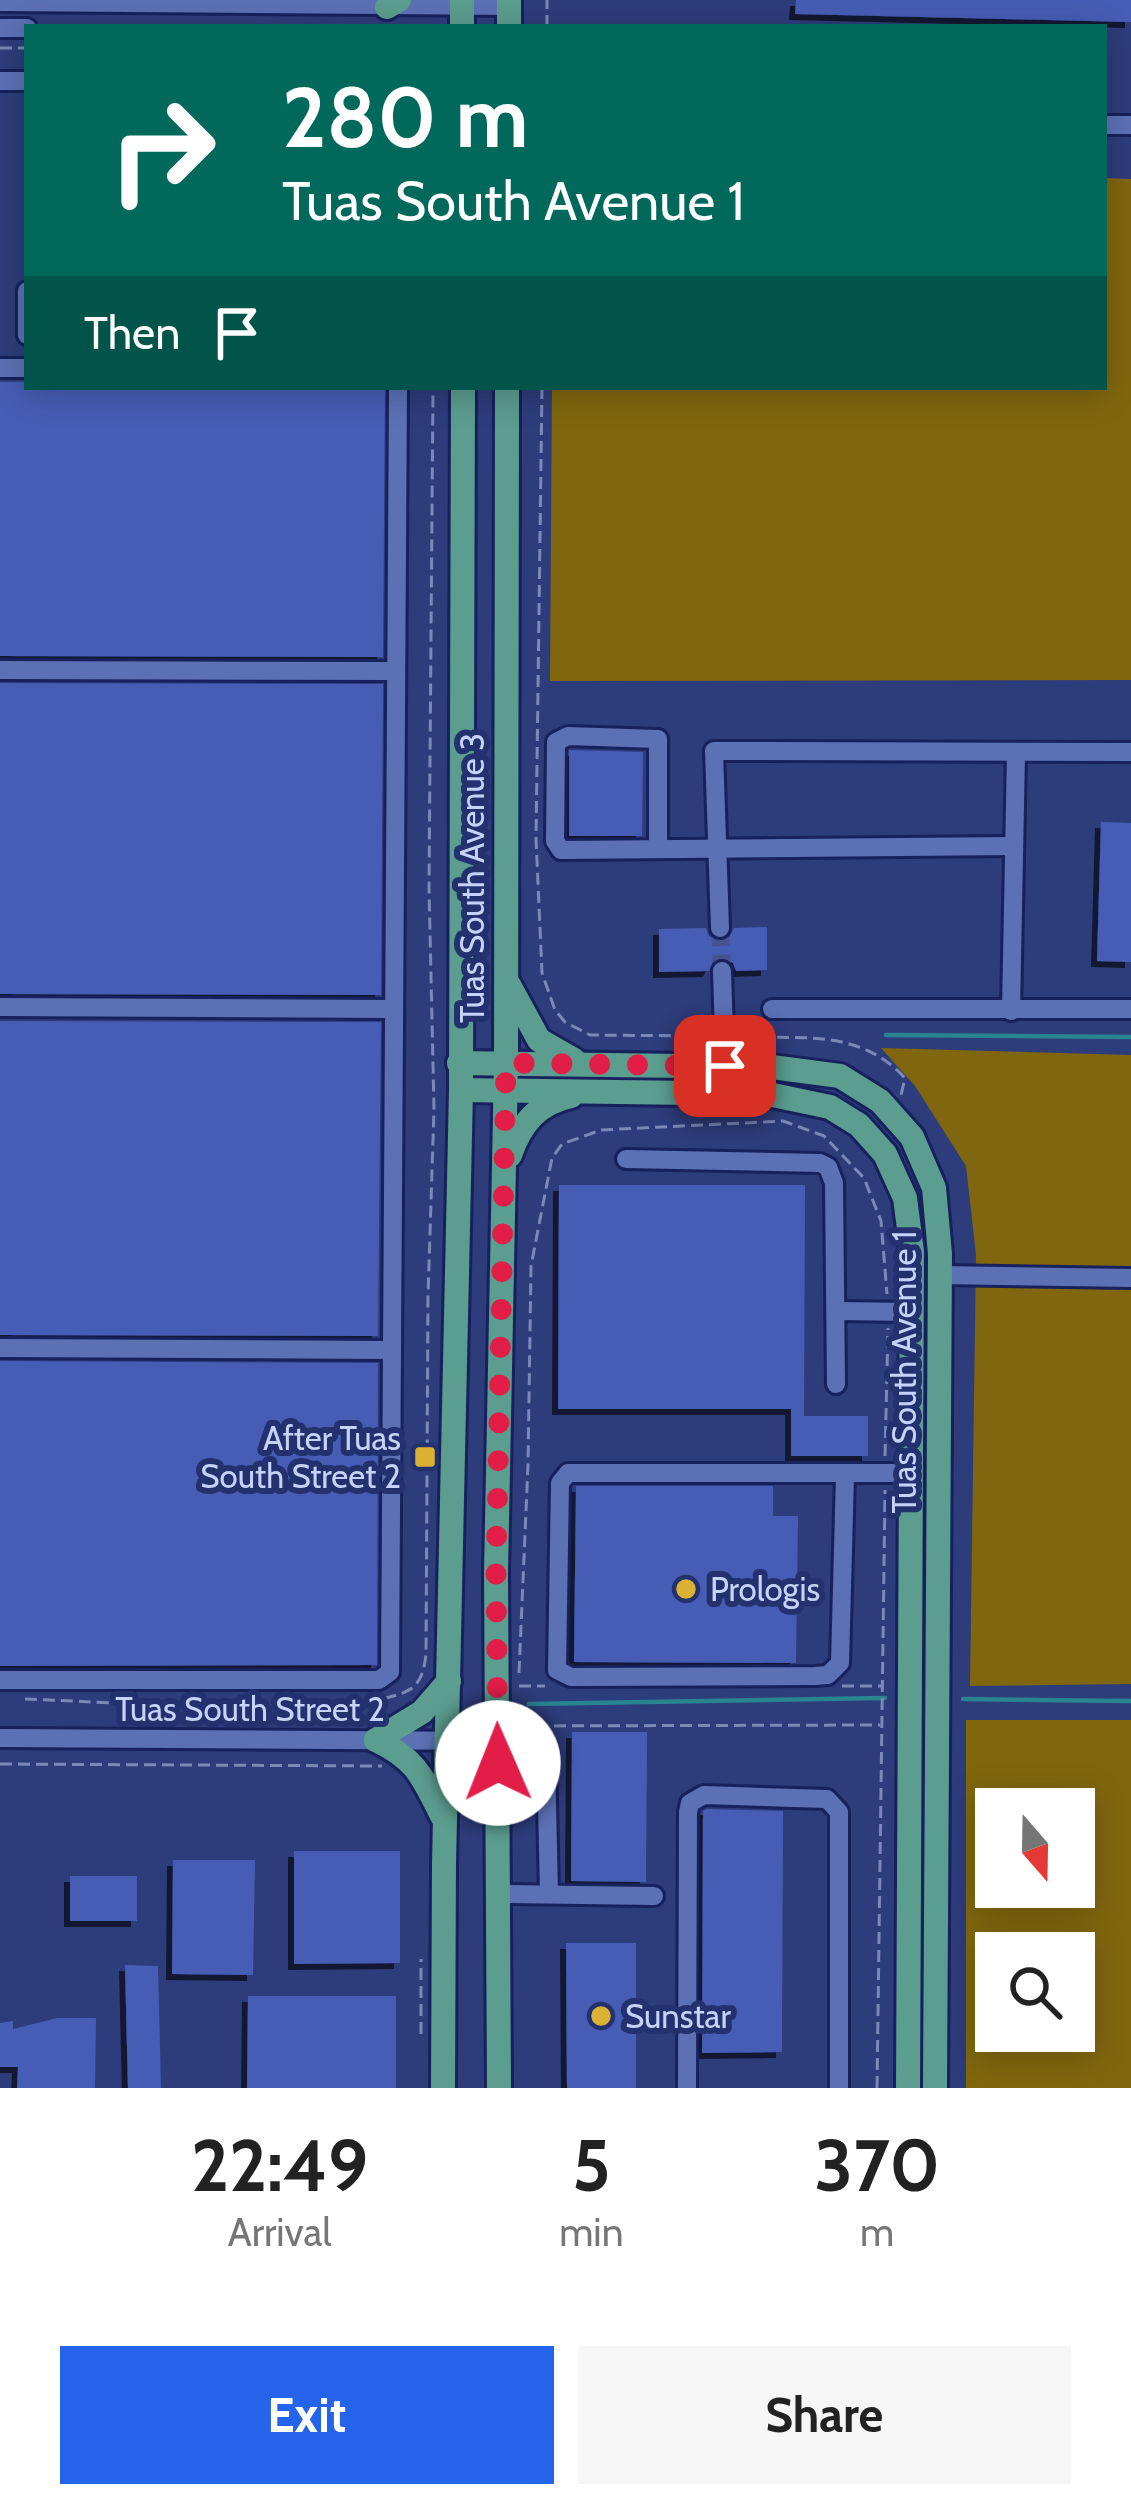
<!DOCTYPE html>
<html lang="en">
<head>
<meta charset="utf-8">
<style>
	body { margin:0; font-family:Cabin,sans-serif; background:#f6f6f6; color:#222; height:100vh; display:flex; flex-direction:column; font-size:45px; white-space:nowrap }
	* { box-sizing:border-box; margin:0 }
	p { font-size:39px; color:#767676 }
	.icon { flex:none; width:66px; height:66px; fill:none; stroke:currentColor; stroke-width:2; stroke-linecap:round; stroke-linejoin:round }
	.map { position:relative; height:2088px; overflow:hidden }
	.drawer { display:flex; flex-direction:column; background:#fff; flex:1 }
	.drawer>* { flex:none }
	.guide { position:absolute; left:24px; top:24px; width:1083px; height:366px; border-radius:0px; box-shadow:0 6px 30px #0003; background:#00695c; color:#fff; overflow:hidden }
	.needle { width:78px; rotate:160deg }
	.tools { position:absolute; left:975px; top:1788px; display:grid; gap:24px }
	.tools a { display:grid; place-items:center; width:120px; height:120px; border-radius:0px; background:#fff; box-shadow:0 6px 30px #0003; font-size:60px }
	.pin { position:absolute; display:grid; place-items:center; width:102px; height:102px; color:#fff; margin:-51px; border-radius:24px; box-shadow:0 6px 18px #0006 }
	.me { position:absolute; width:132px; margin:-66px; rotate:359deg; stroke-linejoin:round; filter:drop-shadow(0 0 9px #0008) }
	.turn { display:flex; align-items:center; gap:42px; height:252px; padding:0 60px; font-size:54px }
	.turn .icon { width:156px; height:156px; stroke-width:2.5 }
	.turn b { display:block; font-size:84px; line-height:102px }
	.then { display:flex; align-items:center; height:114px; padding:0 60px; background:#0003; gap:24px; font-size:45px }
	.eta { display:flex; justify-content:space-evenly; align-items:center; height:204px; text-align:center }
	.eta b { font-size:72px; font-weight:800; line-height:84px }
	.button { display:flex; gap:24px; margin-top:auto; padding:24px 60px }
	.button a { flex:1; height:138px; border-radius:0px; background:#2563eb; color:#fff; font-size:48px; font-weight:800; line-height:138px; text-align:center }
	.button a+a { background:#f6f6f6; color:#222 }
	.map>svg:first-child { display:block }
</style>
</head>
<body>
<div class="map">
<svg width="1131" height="2088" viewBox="0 0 1131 2088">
	<defs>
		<filter id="shadow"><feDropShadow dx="-6" dy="6" stdDeviation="0" flood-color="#0009"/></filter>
	</defs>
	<rect width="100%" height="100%" fill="#2d3c7b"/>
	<g fill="#80660e" fill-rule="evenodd">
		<polygon points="1104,178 1131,179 1131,680 550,681 552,387 1104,387"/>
		<polygon points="881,1048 1131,1055 1131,1684 970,1686 976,1255 966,1166 915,1086"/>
		<path d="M966,1720H1131V2088H966ZM1074,1809V1887H996V1809ZM1074,1953V2031H996V1953Z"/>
	</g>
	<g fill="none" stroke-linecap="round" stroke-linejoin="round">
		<g stroke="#298492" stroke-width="4.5">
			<polyline points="886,1035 1131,1037"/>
			<polyline points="963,1699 1131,1701"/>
			<polyline points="529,1704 885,1698"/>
		</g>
	</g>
	<g fill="#465db5" filter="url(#shadow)">
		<polygon points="796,0 1131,0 1131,22 795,14"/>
		<polygon points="0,382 27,382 27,387 385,387 383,657 0,656"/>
		<polygon points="0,683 383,684 381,995 0,994"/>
		<polygon points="569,750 643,752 642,836 569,836"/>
		<polygon points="1101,822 1131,823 1131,962 1097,961"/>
		<polygon points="767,927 767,970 736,971 733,963 723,958 714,960 709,971 659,972 659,929 706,928 709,936 719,941 728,939 734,928"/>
		<polygon points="0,1021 381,1022 378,1336 0,1335"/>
		<polygon points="559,1185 805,1185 804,1416 868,1416 868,1456 791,1456 791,1409 558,1409"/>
		<polygon points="0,1361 378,1363 377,1665 0,1666"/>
		<polygon points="576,1486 773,1486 773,1516 798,1516 796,1663 574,1662"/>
		<polygon points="572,1732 647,1732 646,1882 571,1881"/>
		<polygon points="707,1809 783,1811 782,2052 702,2053 703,1811"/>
		<polygon points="294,1851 400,1851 400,1963 294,1964"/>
		<polygon points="173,1860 255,1860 253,1975 172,1974"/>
		<rect x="70" y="1876" width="67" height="45"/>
		<polygon points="566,1943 636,1943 636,2088 567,2088"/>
		<polygon points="125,1965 158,1966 161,2088 128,2088"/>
		<polygon points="248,1996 396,1996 396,2088 247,2088"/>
		<polygon points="57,2018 96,2018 95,2088 17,2088 18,2067 0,2067 0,2023 13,2021 13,2029"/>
	</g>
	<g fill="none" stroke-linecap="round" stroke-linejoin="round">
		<polyline stroke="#44538e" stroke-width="18" stroke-dasharray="18 9" stroke-linecap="butt" points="720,928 722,971"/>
		<g stroke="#16215d" stroke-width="24">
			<g id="minor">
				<polyline points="0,2 509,6"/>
				<polyline points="0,28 27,28"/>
				<polyline points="0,81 27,81"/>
				<polyline points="1104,125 1131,125"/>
				<polyline points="27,291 27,335"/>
				<polyline points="0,368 27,368"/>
				<polyline points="0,670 396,671"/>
				<polyline points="658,849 658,739 568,736 556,742 555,841 561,850 1014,846"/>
				<polyline points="720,928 714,751 1131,752"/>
				<polyline points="722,971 725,1066"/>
				<polyline points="0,1007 394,1009"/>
				<polyline points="772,1009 1131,1009"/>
				<polyline points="1011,1011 1016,753"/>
				<polyline points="626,1159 820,1163 828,1167 834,1183 836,1384"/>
				<polyline points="940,1275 1131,1278"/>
				<polyline points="836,1311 912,1312"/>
				<polyline points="0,1348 392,1350"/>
				<polyline points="845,1475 840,1663 828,1675 815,1676 571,1677 557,1670 560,1483 568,1473 911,1473"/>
				<polyline points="0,1680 379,1680 390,1672 398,387"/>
				<polyline points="0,1738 499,1741"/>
				<polyline points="546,1756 549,1894"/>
				<polyline points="499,1894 654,1896"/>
				<polyline points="687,2088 688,1812 690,1803 704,1795 827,1799 839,1812 839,2088"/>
			</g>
		</g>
		<g stroke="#16215d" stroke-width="30">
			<g id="major">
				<polyline points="509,0 509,27"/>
				<polyline points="387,7 399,0"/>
				<polyline points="462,27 462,0"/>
				<polyline points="509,985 539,1040 574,1060"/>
				<polyline points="459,1063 772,1067 840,1076 880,1101 912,1137 934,1188 940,1254 935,2088"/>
				<polyline points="461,1090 768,1094 830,1107 859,1125 885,1154 905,1198 912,1252 908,2088"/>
				<path d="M510,1155C521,1123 538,1103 571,1096"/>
				<path d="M376,1740C417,1760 422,1776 442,1816"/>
				<polyline points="376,1740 422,1712 449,1681"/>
				<polyline points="443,2088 444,1864 461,1090 463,387"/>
				<polyline points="499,2088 496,1572 506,1063 507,387"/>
			</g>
		</g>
		<g stroke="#7a88ba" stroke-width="3" stroke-dasharray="12 6" stroke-linecap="butt">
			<polyline points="547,27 547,0"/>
			<polyline points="0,48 27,48"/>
			<polyline points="542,387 536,839 542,973 555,1010 565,1022 590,1035 707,1036"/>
			<path d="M741,1037C803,1039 860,1029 905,1078L901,1095"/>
			<polyline points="885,1456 888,1328"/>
			<polyline points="519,1673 528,1465 531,1266 552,1158 562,1144 601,1130 783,1121 824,1136 864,1178 881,1221 887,1294"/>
			<polyline points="519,1686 545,1686"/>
			<polyline points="842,1686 881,1686"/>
			<path d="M25,1699C90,1701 372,1720 412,1688C423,1679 424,1667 426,1655L428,1296L434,1109L429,887L433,387"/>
			<polyline points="518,1726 880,1725"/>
			<polyline points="0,1764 382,1766"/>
			<polyline points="421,2034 421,1959"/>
			<polyline points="877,2088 885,1490"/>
		</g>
		<use href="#minor" stroke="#5c70b4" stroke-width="18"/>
		<use href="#major" stroke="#5b9d8e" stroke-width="24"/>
	</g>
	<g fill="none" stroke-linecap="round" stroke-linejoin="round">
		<polyline stroke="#e11d48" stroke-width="21" stroke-dasharray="0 37.8" points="498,1763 496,1572 506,1063 725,1066"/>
	</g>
	<g fill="#dbb233" stroke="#23316f" stroke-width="4.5">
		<rect x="413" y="1445" width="24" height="24" rx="6"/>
		<circle cx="686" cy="1589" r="12"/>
		<circle cx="601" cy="2016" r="12"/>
	</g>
	<g text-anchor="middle" stroke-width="12" stroke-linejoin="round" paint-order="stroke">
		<g font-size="33" fill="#c6d3f8" stroke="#23316f">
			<text transform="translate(472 878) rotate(-90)" y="12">Tuas South Avenue 3</text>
			<text transform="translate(904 1372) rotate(-90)" y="12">Tuas South Avenue 1</text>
			<text x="250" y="1721">Tuas South Street 2</text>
		</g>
		<g font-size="33" fill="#c6d3f8" stroke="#23316f" text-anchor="start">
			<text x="401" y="1450" text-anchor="end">After Tuas<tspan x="401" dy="38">South Street 2</tspan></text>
			<text x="710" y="1601">Prologis</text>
			<text x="625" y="2028">Sunstar</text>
		</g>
	</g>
</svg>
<div class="tools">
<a><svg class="needle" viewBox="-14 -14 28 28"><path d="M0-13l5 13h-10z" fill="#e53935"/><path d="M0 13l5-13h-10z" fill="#767676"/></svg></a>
<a><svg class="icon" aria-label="search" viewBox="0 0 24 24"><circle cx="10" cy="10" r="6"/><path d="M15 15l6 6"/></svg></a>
</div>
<div class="pin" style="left:725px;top:1066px;background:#d93025"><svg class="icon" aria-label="arrive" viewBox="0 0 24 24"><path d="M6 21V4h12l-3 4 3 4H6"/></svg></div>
<svg class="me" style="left:498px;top:1763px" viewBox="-20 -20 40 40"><circle r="19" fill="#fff"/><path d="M0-13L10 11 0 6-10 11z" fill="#e11d48"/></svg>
<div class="guide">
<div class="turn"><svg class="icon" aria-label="right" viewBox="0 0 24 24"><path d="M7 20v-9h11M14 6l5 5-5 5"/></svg><div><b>280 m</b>Tuas South Avenue 1</div></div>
<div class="then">Then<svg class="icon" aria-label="arrive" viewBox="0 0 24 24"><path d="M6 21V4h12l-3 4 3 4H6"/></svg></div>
</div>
</div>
<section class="drawer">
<div class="eta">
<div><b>22:49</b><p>Arrival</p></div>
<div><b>5</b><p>min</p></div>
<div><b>370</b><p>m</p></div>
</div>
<div class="button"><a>Exit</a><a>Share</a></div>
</section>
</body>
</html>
